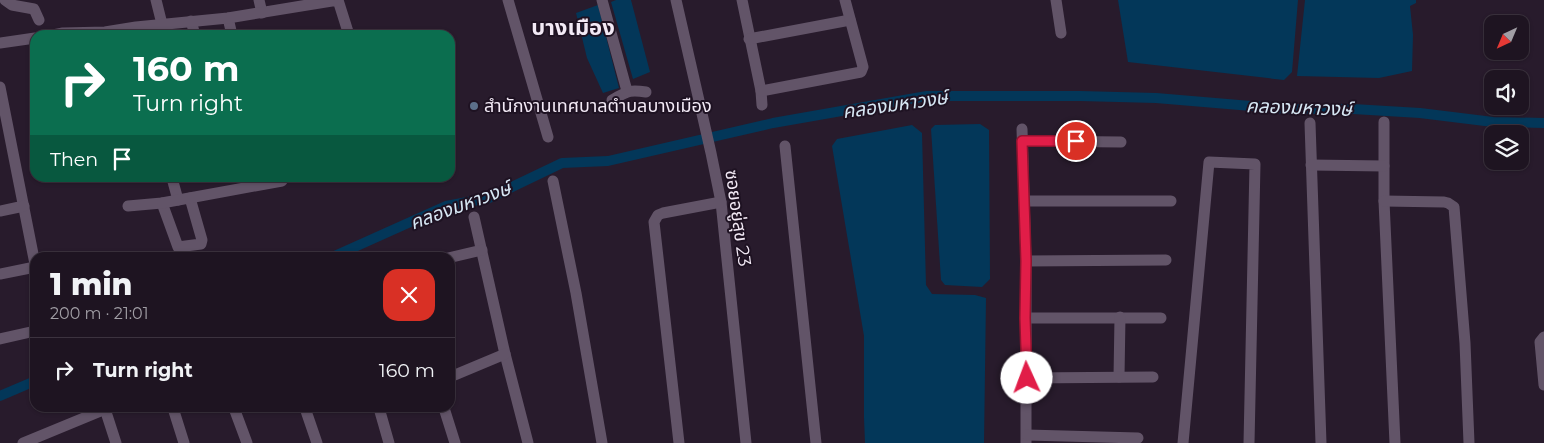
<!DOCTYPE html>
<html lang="en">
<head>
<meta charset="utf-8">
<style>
	body { margin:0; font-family:Montserrat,"Noto Sans Thai",sans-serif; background:#2b212e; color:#f1f3f6; height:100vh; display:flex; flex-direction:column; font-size:19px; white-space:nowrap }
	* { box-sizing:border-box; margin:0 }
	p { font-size:16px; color:#a19ea5 }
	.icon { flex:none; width:28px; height:28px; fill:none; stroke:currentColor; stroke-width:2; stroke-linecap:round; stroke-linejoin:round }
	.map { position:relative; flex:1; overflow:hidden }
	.sheet { position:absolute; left:30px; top:252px; width:425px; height:160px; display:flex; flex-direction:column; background:#1e1421; border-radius:15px; box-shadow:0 1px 4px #0004,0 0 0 1px #3c333f }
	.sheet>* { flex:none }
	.top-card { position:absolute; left:30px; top:30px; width:425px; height:152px; border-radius:15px; box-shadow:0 1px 4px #0004,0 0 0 1px #3c333f; background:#0b6e4f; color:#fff; overflow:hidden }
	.needle { width:32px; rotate:224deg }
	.tools { position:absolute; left:1484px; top:15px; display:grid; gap:10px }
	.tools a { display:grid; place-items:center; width:45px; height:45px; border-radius:10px; background:#1e1421; box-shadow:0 1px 4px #0004,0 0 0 1px #3c333f; font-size:25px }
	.pin { position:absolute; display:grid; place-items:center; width:42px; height:42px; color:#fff; margin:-21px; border:2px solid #fff; border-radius:50%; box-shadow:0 1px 5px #0007 }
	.me { position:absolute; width:55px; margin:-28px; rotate:358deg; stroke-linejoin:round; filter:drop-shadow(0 0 4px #0008) }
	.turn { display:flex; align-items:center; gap:18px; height:105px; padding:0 20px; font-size:22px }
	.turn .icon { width:65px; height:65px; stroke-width:2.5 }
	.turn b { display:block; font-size:35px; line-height:42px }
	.then { display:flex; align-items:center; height:48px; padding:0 20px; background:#0003; gap:10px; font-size:19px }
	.round { display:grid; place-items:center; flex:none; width:52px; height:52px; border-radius:15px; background:#2b212e }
	.overview { display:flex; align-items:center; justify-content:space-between; height:85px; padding:0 20px }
	h1 { font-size:30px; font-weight:800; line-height:38px }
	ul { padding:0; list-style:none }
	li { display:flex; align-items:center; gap:15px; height:65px; padding:0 20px; border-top:1px solid #3c333f }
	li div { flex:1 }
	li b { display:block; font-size:19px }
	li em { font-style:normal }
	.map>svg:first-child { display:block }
</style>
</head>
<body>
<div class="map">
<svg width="1544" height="443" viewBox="0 0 1544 443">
	<rect width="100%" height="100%" fill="#281b2c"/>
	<g fill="#033759">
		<polygon points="616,0 631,0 650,72 633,79 611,2"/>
		<polygon points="1118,0 1298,0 1292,72 1284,80 1128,62"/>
		<polygon points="1305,0 1416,0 1416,3 1410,6 1413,35 1412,71 1379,78 1297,76"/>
		<polygon points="598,5 619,88 603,93 587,58 576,13"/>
		<polygon points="980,124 989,130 990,279 982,287 945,285 941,280 931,129 935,125"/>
		<polygon points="912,125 922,133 926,285 932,294 975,295 986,298 984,443 865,443 864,418 864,336 832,146 837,139"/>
	</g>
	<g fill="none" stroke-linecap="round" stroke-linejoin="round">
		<g stroke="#033759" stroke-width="10">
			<polyline points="330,258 446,206 489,198 562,163 608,161 773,123 927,96 1080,96 1156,98 1287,109 1353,109 1420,113 1493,122 1544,123"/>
			<polyline points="0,396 35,381"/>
		</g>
		<g stroke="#625468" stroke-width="11">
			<polyline points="5,0 12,5 34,9 39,20"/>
			<polyline points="156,0 162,24"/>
			<polyline points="259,0 262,13"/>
			<polyline points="508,0 548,137"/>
			<polyline points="602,0 627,91"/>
			<polyline points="676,0 711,153 721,202 746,443"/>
			<polyline points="742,0 761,91 762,105"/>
			<polyline points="1056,0 1061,33"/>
			<polyline points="228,18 232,35"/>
			<polyline points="191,21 195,35"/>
			<polyline points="53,35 63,33 105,32 136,27 228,18 338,0 349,35"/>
			<polyline points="749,39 850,20"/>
			<polyline points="0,43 35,38"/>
			<polyline points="0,87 35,264"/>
			<polyline points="761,91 861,72 863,67 845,0"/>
			<path d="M612,100C627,92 628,89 646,92"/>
			<polyline points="1384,122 1384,201 1395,443"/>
			<polyline points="1310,123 1321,443"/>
			<polyline points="1022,129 1026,261 1026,443"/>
			<polyline points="1022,141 1121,142"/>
			<polyline points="785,146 816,443"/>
			<polyline points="1311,165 1384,166"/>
			<polyline points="172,178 178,200"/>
			<polyline points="553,181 576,293 602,443"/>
			<polyline points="1024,201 1171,201"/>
			<polyline points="1384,201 1444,202 1448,203 1454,207 1465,343 1469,443"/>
			<polyline points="162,203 178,247 201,244 202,240 190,198"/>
			<polyline points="128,206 162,203 282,181"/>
			<polyline points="0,211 24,206"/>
			<polyline points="474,217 505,354 528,443"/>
			<polyline points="448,258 482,250"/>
			<polyline points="1026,261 1166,260"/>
			<polyline points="0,274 35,267"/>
			<polyline points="1025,318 1161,318"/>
			<polyline points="1544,337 1540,342 1544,385"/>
			<polyline points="0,339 35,331"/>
			<polyline points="450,377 505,354"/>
			<polyline points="1119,377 1120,317"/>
			<polyline points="1027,378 1153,377"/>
			<polyline points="173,408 184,443"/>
			<polyline points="234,408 247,443"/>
			<polyline points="305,408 317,443"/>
			<polyline points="379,408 389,443"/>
			<polyline points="444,408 455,443"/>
			<polyline points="105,409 116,443"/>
			<polyline points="1027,435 1138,438"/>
			<polyline points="23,443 108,408"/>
			<polyline points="679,443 654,222 658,215 663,213 721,202"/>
			<polyline points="1183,443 1209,162 1255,164 1249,443"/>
		</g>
	</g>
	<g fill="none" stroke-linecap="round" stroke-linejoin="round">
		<g stroke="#92132f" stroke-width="12">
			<polyline id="route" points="1027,378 1025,318 1026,261 1022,141 1076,141"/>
		</g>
		<use href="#route" stroke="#e11d48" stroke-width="9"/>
	</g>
	<circle fill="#5c6f8a" stroke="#1e1222" stroke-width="2" cx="474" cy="106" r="5"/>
	<g text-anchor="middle" stroke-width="4" stroke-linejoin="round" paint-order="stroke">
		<g font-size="18" fill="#f2e9f5" stroke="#1e1222" text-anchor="start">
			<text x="484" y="112">สำนักงานเทศบาลตำบลบางเมือง</text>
		</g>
		<g font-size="18" fill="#f2e9f5" stroke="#1e1222">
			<text transform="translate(738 218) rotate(82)" y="6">ซอยอยู่สุข 23</text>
		</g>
		<g font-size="19" font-style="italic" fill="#d7e7f4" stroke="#1e1222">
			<text transform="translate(895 104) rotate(-8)" y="7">คลองมหาวงษ์</text>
			<text transform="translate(1299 107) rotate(2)" y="7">คลองมหาวงษ์</text>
			<text transform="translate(460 205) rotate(-20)" y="7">คลองมหาวงษ์</text>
		</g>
		<g font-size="22" font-weight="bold" fill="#f2e9f5" stroke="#1e1222">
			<text x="573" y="35">บางเมือง</text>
		</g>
	</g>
</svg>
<div class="tools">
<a><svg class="needle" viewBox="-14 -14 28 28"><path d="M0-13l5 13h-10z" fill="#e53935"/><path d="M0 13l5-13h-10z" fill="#a19ea5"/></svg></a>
<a><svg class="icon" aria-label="sound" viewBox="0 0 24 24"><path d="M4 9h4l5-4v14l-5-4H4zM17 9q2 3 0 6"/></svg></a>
<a><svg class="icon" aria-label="layers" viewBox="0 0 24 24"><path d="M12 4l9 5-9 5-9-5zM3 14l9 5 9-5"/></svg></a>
</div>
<div class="pin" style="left:1076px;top:141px;background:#d93025"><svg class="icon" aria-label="arrive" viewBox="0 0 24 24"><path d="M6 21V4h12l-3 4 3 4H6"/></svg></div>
<svg class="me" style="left:1027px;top:378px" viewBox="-20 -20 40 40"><circle r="19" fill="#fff"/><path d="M0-13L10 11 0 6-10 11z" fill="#e11d48"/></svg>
<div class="top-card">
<div class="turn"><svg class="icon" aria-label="right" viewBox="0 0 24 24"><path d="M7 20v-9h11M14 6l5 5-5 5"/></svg><div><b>160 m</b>Turn right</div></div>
<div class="then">Then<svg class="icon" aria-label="arrive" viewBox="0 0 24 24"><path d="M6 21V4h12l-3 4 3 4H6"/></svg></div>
</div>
<section class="sheet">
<div class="overview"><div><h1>1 min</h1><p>200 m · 21:01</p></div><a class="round" style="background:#d93025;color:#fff"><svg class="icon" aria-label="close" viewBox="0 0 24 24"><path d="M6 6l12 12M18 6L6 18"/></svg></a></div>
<ul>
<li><svg class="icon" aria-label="right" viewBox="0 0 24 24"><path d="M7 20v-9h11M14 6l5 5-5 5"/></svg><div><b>Turn right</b></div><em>160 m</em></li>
</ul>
</section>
</div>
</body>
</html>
